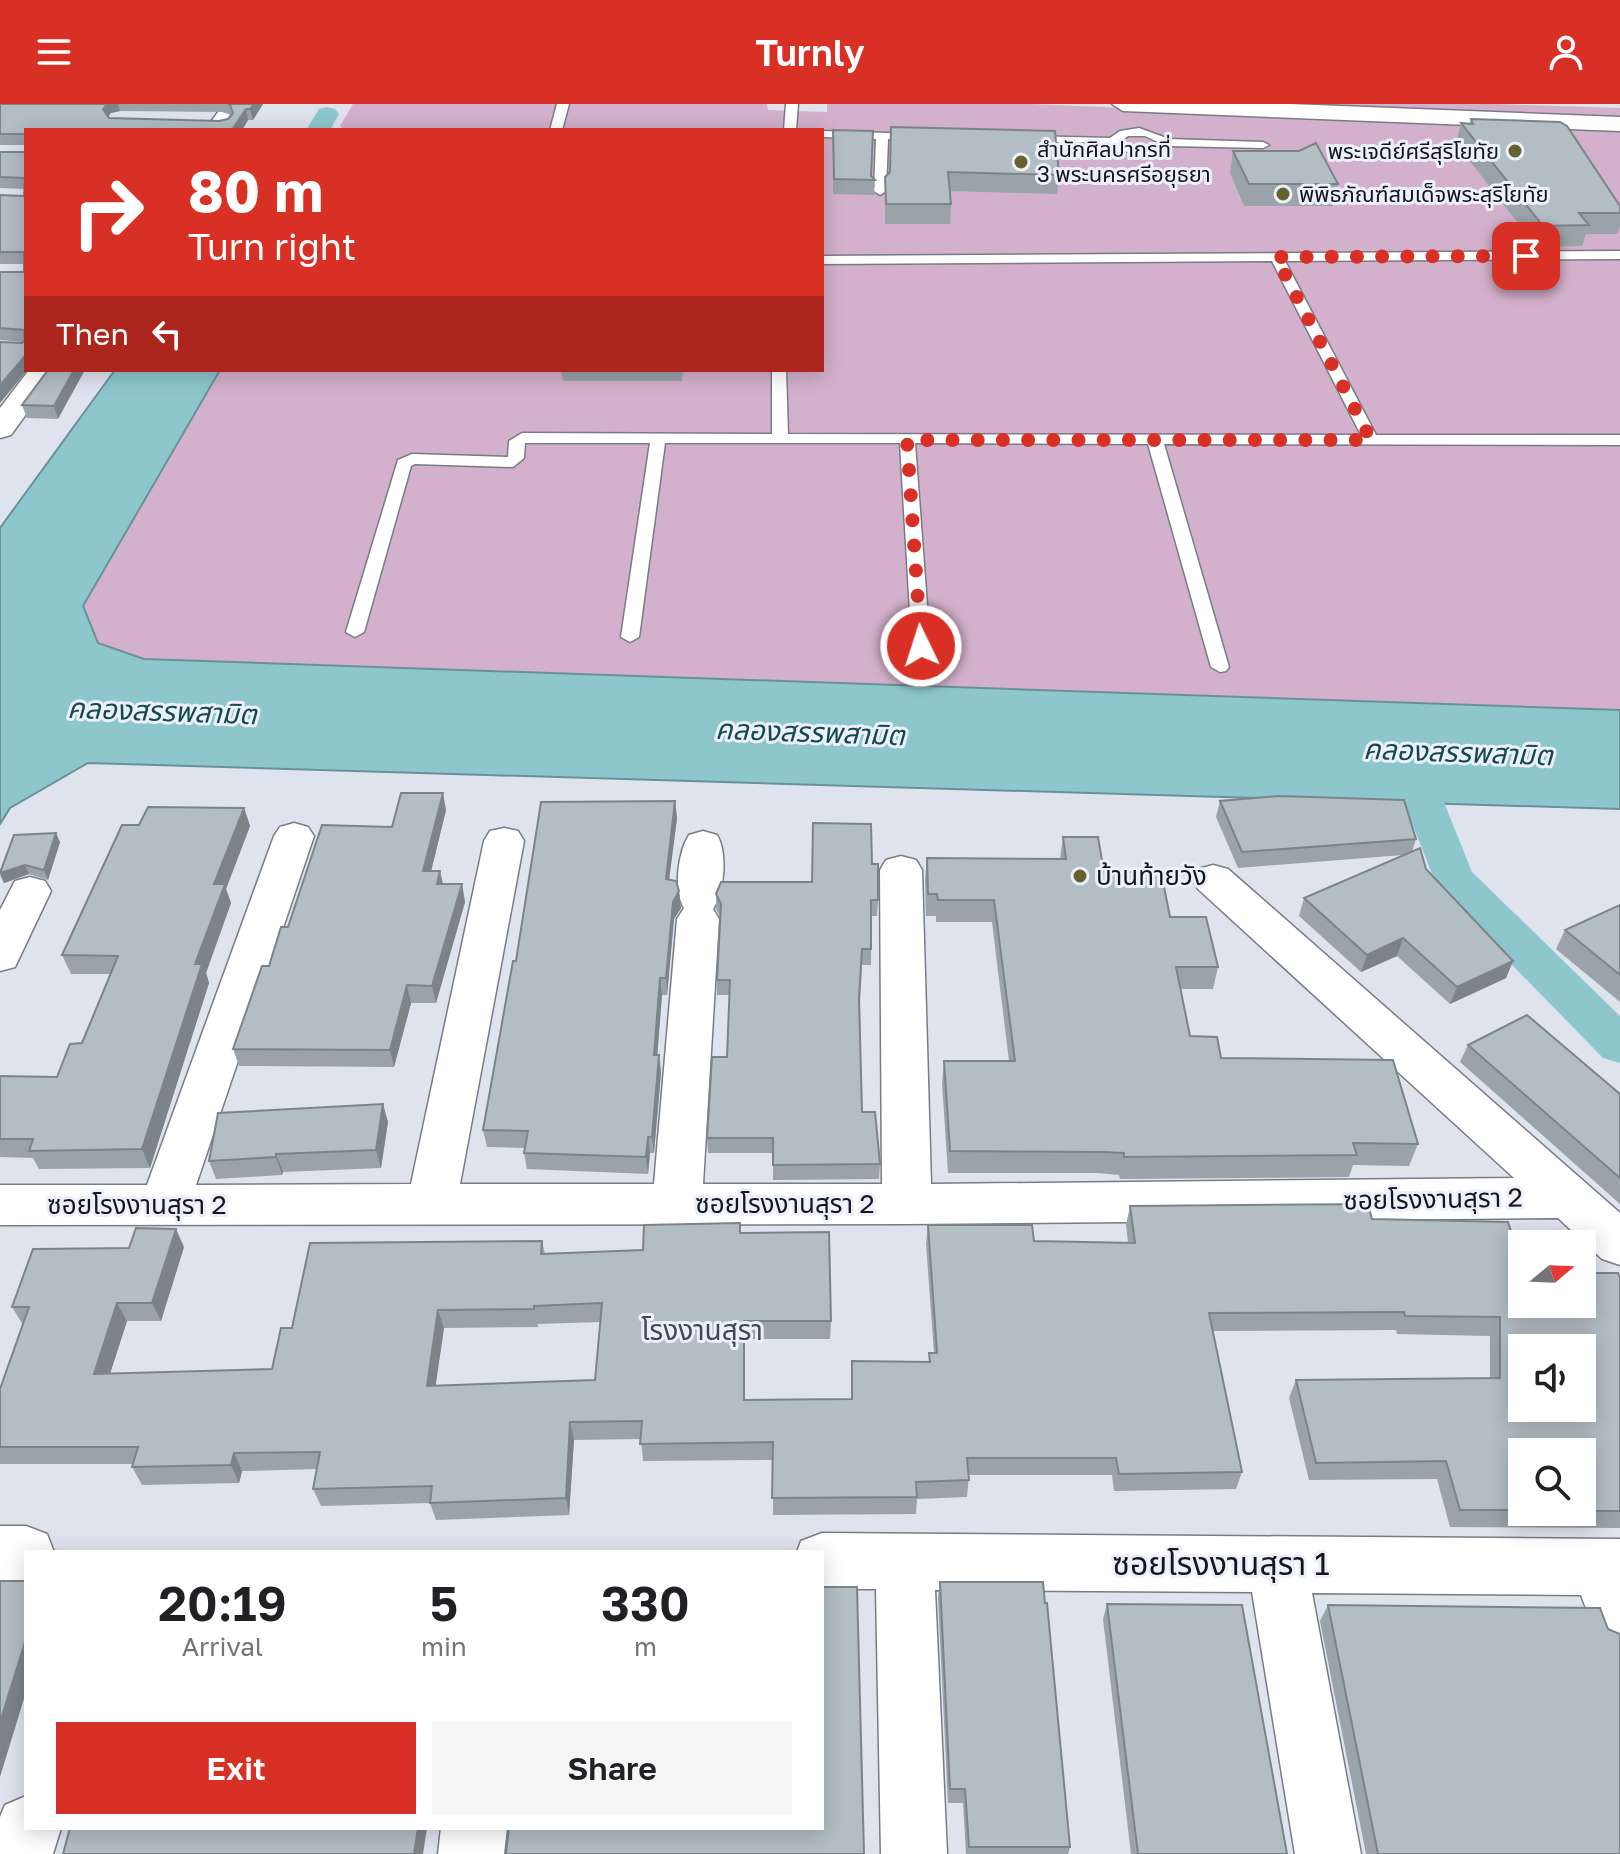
<!DOCTYPE html>
<html lang="en">
<head>
<meta charset="utf-8">
<style>
	body { margin:0; font-family:"Golos Text","Noto Sans Thai",sans-serif; background:#f6f6f6; color:#202124; height:100vh; display:flex; flex-direction:column; font-size:30px; white-space:nowrap }
	* { box-sizing:border-box; margin:0 }
	p { font-size:26px; color:#757577 }
	.icon { flex:none; width:44px; height:44px; fill:none; stroke:currentColor; stroke-width:2; stroke-linecap:round; stroke-linejoin:round }
	.map { position:relative; flex:1; overflow:hidden }
	.drawer { position:absolute; left:24px; top:1446px; width:800px; height:280px; display:flex; flex-direction:column; background:#fff; border-radius:0px; box-shadow:0 4px 20px #0003 }
	.drawer>* { flex:none }
	.top-card { position:absolute; left:24px; top:24px; width:800px; height:244px; border-radius:0px; box-shadow:0 4px 20px #0003; background:#d93025; color:#fff; overflow:hidden }
	.needle { width:52px; rotate:71deg }
	.tools { position:absolute; left:1508px; top:1126px; display:grid; gap:16px }
	.tools a { display:grid; place-items:center; width:88px; height:88px; border-radius:0px; background:#fff; box-shadow:0 4px 20px #0003; font-size:40px }
	.pin { position:absolute; display:grid; place-items:center; width:68px; height:68px; color:#fff; margin:-34px; border-radius:16px; box-shadow:0 4px 12px #0006 }
	.me { position:absolute; width:88px; margin:-44px; rotate:356deg; stroke-linejoin:round; filter:drop-shadow(0 0 6px #0008) }
	.turn { display:flex; align-items:center; gap:28px; height:168px; padding:0 32px; font-size:36px }
	.turn .icon { width:104px; height:104px; stroke-width:2.5 }
	.turn b { display:block; font-size:56px; line-height:68px }
	.then { display:flex; align-items:center; height:76px; padding:0 32px; background:#0003; gap:16px; font-size:30px }
	.eta { display:flex; justify-content:space-evenly; align-items:center; height:136px; text-align:center }
	.eta b { font-size:48px; font-weight:600; line-height:56px }
	.primary-button { display:flex; gap:16px; margin-top:auto; padding:16px 32px }
	.primary-button a { flex:1; height:92px; border-radius:0px; background:#d93025; color:#fff; font-size:32px; font-weight:600; line-height:92px; text-align:center }
	.primary-button a+a { background:#f6f6f6; color:#202124 }
	header { display:flex; justify-content:space-between; align-items:center; height:104px; padding:0 32px; background:#d93025; color:#fff; font-size:36px; font-weight:600 }
	.map>svg:first-child { display:block }
</style>
</head>
<body>
<header><svg class="icon" aria-label="menu" viewBox="0 0 24 24"><path d="M4 6h16M4 12h16M4 18h16"/></svg>Turnly<svg class="icon" aria-label="person" viewBox="0 0 24 24"><circle cx="12" cy="8" r="4"/><path d="M4 21q1-7 8-7t8 7"/></svg></header>
<div class="map">
<svg width="1620" height="1750" viewBox="0 0 1620 1750">
	<rect width="100%" height="100%" fill="#dfe3ee"/>
	<g fill="#d3b0cb">
		<polygon points="353,0 767,0 768,6 827,8 827,0 1032,0 1620,25 1620,606 144,555 98,539 83,502 220,266 822,266 822,26 344,26 340,22"/>
		<polygon points="1254,0 1495,0 1620,4 1620,13"/>
	</g>
	<polygon fill="#8dc7cd" stroke="#699297" stroke-width="2" points="115,266 220,266 83,502 98,539 144,555 1620,606 1620,705 88,659 10,704 0,720 0,424"/>
	<g fill="none" stroke-linecap="round" stroke-linejoin="round">
		<g fill="#8dc7cd" fill-rule="evenodd">
			<polygon points="327,3 335,5 339,10 330,26 306,26 319,5"/>
			<polygon points="1403,633 1417,637 1423,646 1472,768 1620,912 1620,959 1603,954 1438,785 1383,646 1389,637"/>
		</g>
		<g stroke="#787c86" stroke-width="3">
			<g id="service">
				<polygon points="557,0 569,0 562,26 550,26"/>
				<polygon points="786,0 798,0 796,26 784,26"/>
				<path d="M1139,24L1169,35L1263,38L1269,41L1263,44L1170,42L1166,47C1141,54 1134,50 1111,42C1095,36 1046,39 1027,38L1021,35L1027,32L1110,34L1120,27ZM1128,32H1145L1160,39L1155,43L1136,44L1120,38Z"/>
				<polygon points="822,27 920,30 926,33 920,36 888,35 886,87 880,91 874,87 876,35 822,33"/>
				<polygon points="1620,147 1620,155 1285,157 1376,331 1620,331 1620,341 1164,340 1229,563 1226,567 1220,568 1211,563 1148,340 915,339 930,542 921,547 912,542 900,339 665,339 639,533 630,538 621,533 650,339 525,339 524,354 513,363 415,360 411,362 364,528 355,533 346,528 398,356 412,350 508,353 509,337 522,329 772,330 772,266 786,266 788,330 1361,331 1272,157 822,160 822,152"/>
			</g>
		</g>
		<g stroke="#787c86" stroke-width="3">
			<g id="minor">
				<polygon points="224,0 246,0 228,26 205,26"/>
				<polygon points="29,266 58,266 11,331 0,334 0,304"/>
				<path d="M294,719L308,723L314,732L196,1081L411,1080L484,737L490,727L504,724L518,727L524,737L460,1080H654L677,815L684,804C673,787 678,748 689,731L703,727L717,731C728,749 724,789 713,805L719,815L703,1080H882L880,766L886,756L901,752L916,756L922,766L931,1080L1514,1074L1198,785L1192,775L1198,765L1213,761L1228,765L1620,1109V1161L1602,1155L1558,1114L907,1120L0,1121V1081H147L274,732L280,723Z"/>
				<polygon points="30,773 45,777 51,787 15,863 0,867 0,806 15,777"/>
				<polygon points="0,1422 26,1422 47,1430 54,1448 26,1448 26,1478 0,1478"/>
				<polygon points="822,1429 1620,1435 1620,1547 1599,1539 1581,1491 1312,1489 1361,1750 1295,1750 1252,1488 935,1486 947,1750 881,1750 876,1485 822,1485 822,1448 797,1448 801,1437"/>
				<polygon points="26,1692 26,1724 61,1724 53,1750 0,1750 0,1713 5,1701"/>
				<polygon points="441,1724 507,1724 504,1750 438,1750"/>
			</g>
		</g>
		<g stroke="#787c86" stroke-width="3">
			<polygon id="secondary" points="1112,0 1290,0 1620,13 1620,27 1123,7"/>
		</g>
		<use href="#service" fill="#fff" fill-rule="evenodd"/>
		<use href="#minor" fill="#fff" fill-rule="evenodd"/>
		<use href="#secondary" fill="#fff" fill-rule="evenodd"/>
	</g>
	<g fill="#99a3a9" fill-rule="evenodd">
		<path d="M0,0H263L253,16H248L242,26H26L27,266L0,299L23,238L0,236V168H24V160H0V91L24,92V85L0,84V48H25V41H0ZM120,7L222,8L231,11L228,15L219,17L109,14L108,13L111,9Z"/>
		<polygon points="1471,15 1620,102 1620,122 1617,130 1586,130 1582,142 1536,143 1456,39 1461,19 1470,19"/>
		<polygon points="891,23 1059,71 1057,90 950,87 951,100 950,120 885,120 885,73 890,68"/>
		<polygon points="833,26 875,76 874,91 833,90"/>
		<polygon points="1233,47 1338,80 1333,102 1244,102 1230,69"/>
		<polygon points="48,266 58,315 27,314 22,301"/>
		<polygon points="561,266 683,266 682,277 563,277"/>
		<polygon points="675,697 677,714 669,775 679,787 681,804 674,815 667,891 662,891 657,951 661,968 654,1049 650,1049 648,1070 527,1065 524,1049 525,1044 487,1043 483,1026 516,857"/>
		<polygon points="1220,697 1416,735 1412,748 1426,765 1513,857 1506,874 1450,900 1397,852 1361,868 1299,812 1304,794 1403,751 1238,764 1216,713"/>
		<polygon points="244,704 250,722 226,785 231,799 206,869 209,879 150,1064 39,1065 33,1054 0,1053 0,972 57,973 82,939 110,870 71,870 62,851 139,721"/>
		<polygon points="446,706 431,767 443,780 462,780 465,798 436,899 411,899 394,963 239,962 233,945 269,862 288,823 392,723"/>
		<polygon points="1063,733 1104,768 1170,813 1218,863 1213,885 1181,885 1190,932 1221,954 1418,1040 1409,1062 1353,1061 1349,1073 1120,1075 1119,1071 1098,1069 948,1069 942,979 944,957 1009,957 992,818 936,818 936,812 926,812 925,776 927,754 1060,755"/>
		<polygon points="60,738 48,776 29,770 4,779 0,771"/>
		<polygon points="872,760 878,796 877,812 871,812 871,861 862,861 860,899 862,1008 880,1060 879,1075 773,1076 773,1049 708,1049 707,1034 727,953 730,891 717,891 717,876 720,812 716,805 716,790 812,778"/>
		<polygon points="1620,801 1620,898 1556,845 1565,826"/>
		<polygon points="1468,941 1620,990 1620,1100 1460,958"/>
		<polygon points="388,1018 381,1064 283,1068 282,1071 216,1075 209,1057"/>
		<path d="M1130,1102L1372,1115L1522,1200L1620,1174V1424L1450,1423L1437,1375L1309,1376L1289,1294L1296,1276L1490,1274V1232L1397,1230L1396,1226L1212,1227L1242,1368L1236,1385L1114,1387L1112,1371H969L967,1393L917,1395L916,1410L773,1411V1356L643,1357L641,1335L574,1336L569,1411L436,1416L430,1399L321,1402L313,1385L317,1365L242,1367L239,1379L142,1381L132,1363L133,1360H0V1285L23,1221L12,1203L184,1143L161,1217H127L110,1270L272,1265L292,1224L542,1137L545,1150L643,1146L740,1129L831,1217L830,1235H744L745,1296L852,1295V1257L929,1258V1249H934L926,1140L928,1121L1034,1137L1128,1139L1126,1121ZM600,1218L595,1276L435,1282L444,1224L538,1223V1220ZM1522,1348H1582V1408H1522Z"/>
		<polygon points="940,1478 1045,1499 1070,1743 1068,1750 966,1750 963,1699 948,1699 938,1494"/>
		<polygon points="1107,1500 1287,1750 1131,1750 1103,1515"/>
		<polygon points="1328,1501 1620,1750 1366,1750 1320,1517"/>
	</g>
	<g fill="#7d8489">
		<polygon points="107,0 118,0 120,7 111,9 106,15 103,5"/>
		<polygon points="254,0 263,0 253,16 250,5"/>
		<polygon points="246,5 248,16 242,26 232,26"/>
		<polygon points="25,251 27,266 0,299 0,281"/>
		<polygon points="74,266 85,266 58,315 54,302"/>
		<polygon points="443,689 446,706 427,784 423,767"/>
		<polygon points="675,697 677,714 667,792 666,775"/>
		<polygon points="244,704 250,722 226,785 231,799 206,869 209,879 150,1064 142,1045 195,860 214,780"/>
		<polygon points="56,729 60,738 48,776 44,766"/>
		<polygon points="25,761 29,770 4,779 0,769"/>
		<polygon points="440,767 444,784 437,780"/>
		<polygon points="462,780 465,798 436,899 432,882"/>
		<polygon points="679,787 681,804 674,815 667,891 666,874 673,798"/>
		<polygon points="1403,834 1397,852 1361,868 1367,851"/>
		<polygon points="1513,857 1506,874 1450,900 1457,883"/>
		<polygon points="660,874 662,891 656,968 654,951"/>
		<polygon points="407,881 411,899 394,963 390,946"/>
		<polygon points="659,951 661,968 654,1049 652,1033"/>
		<polygon points="383,1000 388,1018 381,1064 376,1046"/>
		<polygon points="648,1033 650,1049 648,1070 646,1053"/>
		<polygon points="276,1050 283,1068 282,1071 276,1053"/>
		<polygon points="176,1125 184,1143 161,1217 152,1199"/>
		<polygon points="117,1199 127,1217 104,1288 94,1270"/>
		<polygon points="438,1206 444,1224 433,1300 427,1282"/>
		<polygon points="570,1318 574,1336 569,1411 566,1394"/>
		<polygon points="234,1349 242,1367 239,1379 231,1361"/>
		<polygon points="26,1535 26,1588 0,1673 0,1618"/>
		<polygon points="418,1724 427,1724 423,1750 414,1750"/>
	</g>
	<g fill="#b2bdc4" stroke="#7d8489" stroke-width="2" fill-rule="evenodd">
		<polygon points="0,0 107,0 103,5 109,14 219,17 228,15 233,9 230,1 228,0 254,0 250,5 246,5 232,26 26,26 26,251 0,281 0,238 22,239 25,236 24,226 0,224 0,168 24,168 24,148 0,148 0,91 24,92 25,74 0,73 0,48 25,48 25,30 0,30"/>
		<polygon points="1471,15 1560,18 1567,22 1620,102 1620,109 1579,109 1589,121 1543,122 1461,19 1473,20"/>
		<polygon points="891,23 1055,27 1059,71 948,68 951,100 886,100 885,73 890,68"/>
		<polygon points="833,26 873,27 871,72 875,76 834,75"/>
		<polygon points="1316,39 1338,80 1249,80 1233,47 1299,47"/>
		<polygon points="48,266 74,266 54,302 22,301"/>
		<polygon points="401,689 443,689 423,767 440,767 437,780 462,780 432,882 407,881 390,946 233,945 262,862 269,862 281,823 288,823 322,721 392,723"/>
		<polygon points="1279,692 1404,696 1416,735 1242,748 1220,697"/>
		<polygon points="675,697 666,775 676,777 679,787 673,798 666,874 660,874 654,951 659,951 652,1033 648,1033 646,1053 524,1049 528,1027 483,1026 513,857 516,857 541,698"/>
		<polygon points="148,703 244,704 214,780 225,780 195,860 202,860 142,1045 29,1047 33,1035 0,1035 0,972 57,973 70,940 82,939 118,852 62,851 122,721 139,721"/>
		<polygon points="813,719 871,720 872,760 878,760 878,796 871,796 871,845 862,845 859,894 862,1008 875,1008 880,1060 773,1061 773,1034 707,1034 712,953 727,953 730,876 717,876 721,800 716,790 721,778 812,778"/>
		<polygon points="56,729 44,766 25,761 0,769 14,731"/>
		<polygon points="1063,733 1098,733 1104,768 1161,768 1170,813 1206,813 1218,863 1176,863 1190,932 1217,933 1221,954 1393,956 1418,1040 1353,1039 1357,1051 1124,1053 1124,1049 1102,1048 950,1047 944,957 1015,957 994,796 938,796 937,790 928,790 927,754 1066,755"/>
		<polygon points="1420,744 1426,765 1513,857 1457,883 1403,834 1367,851 1304,794"/>
		<polygon points="1620,801 1620,871 1565,826"/>
		<polygon points="1527,911 1620,990 1620,1074 1468,941"/>
		<polygon points="383,1000 376,1046 276,1050 276,1053 209,1057 218,1009"/>
		<path d="M1368,1100L1372,1115L1508,1118L1522,1162V1200H1582V1169H1618L1620,1174V1407H1582V1348H1522V1406H1460L1446,1357L1316,1359L1296,1276L1500,1274V1213L1405,1212L1404,1208L1209,1209L1242,1368L1119,1370L1116,1354H967L969,1376L916,1378L917,1393L772,1394L773,1338L640,1340L642,1317L570,1318L566,1394L430,1399L432,1382L313,1385L320,1348L234,1349L231,1361L132,1363L138,1343H0V1285L29,1203H12L33,1145L129,1144L136,1124L176,1125L152,1199H117L94,1270L272,1265L281,1224H292L310,1139L542,1137L541,1150L643,1146L644,1121L740,1119V1129L829,1128L831,1217H744V1296L852,1295V1257L930,1258L929,1249H937L928,1121H1032L1034,1137L1135,1139L1130,1102ZM602,1199L595,1276L427,1282L438,1206L534,1205V1202ZM1522,1244H1582V1304H1522Z"/>
		<polygon points="0,1477 26,1477 26,1535 0,1618"/>
		<polygon points="940,1478 1043,1478 1045,1499 1047,1499 1070,1743 969,1743 965,1685 950,1685"/>
		<polygon points="822,1483 857,1483 864,1750 506,1750 509,1724 822,1724"/>
		<polygon points="1107,1500 1242,1501 1287,1750 1138,1750"/>
		<polygon points="1328,1501 1600,1504 1608,1525 1620,1530 1620,1750 1378,1750"/>
		<polygon points="70,1724 418,1724 414,1750 63,1750"/>
	</g>
	<g fill="none" stroke-linecap="round" stroke-linejoin="round">
		<polyline stroke="#d93025" stroke-width="14" stroke-dasharray="0 25.2" points="921,542 907,336 1371,336 1276,153 1526,152"/>
	</g>
	<g fill="#66622f" stroke="#ecf0fc" stroke-width="3">
		<circle cx="1515" cy="47" r="8"/>
		<circle cx="1021" cy="58" r="8"/>
		<circle cx="1283" cy="90" r="8"/>
		<circle cx="1080" cy="772" r="8"/>
	</g>
	<g text-anchor="middle" stroke-width="6" stroke-linejoin="round" paint-order="stroke">
		<g font-size="22" fill="#14161a" stroke="#ecf0fc" text-anchor="start">
			<text x="1037" y="53">สำนักศิลปากรที่<tspan x="1037" dy="25">3 พระนครศรีอยุธยา</tspan></text>
			<text x="1499" y="55" text-anchor="end">พระเจดีย์ศรีสุริโยทัย</text>
			<text x="1299" y="98">พิพิธภัณฑ์สมเด็จพระสุริโยทัย</text>
		</g>
		<g font-size="26" fill="#14161a" stroke="#ecf0fc" text-anchor="start">
			<text x="1096" y="781">บ้านท้ายวัง</text>
		</g>
		<g font-size="26" fill="#14161a" stroke="#ecf0fc">
			<text transform="translate(1433 1095) rotate(-1)" y="9">ซอยโรงงานสุรา 2</text>
			<text x="785" y="1109">ซอยโรงงานสุรา 2</text>
			<text x="137" y="1110">ซอยโรงงานสุรา 2</text>
		</g>
		<g font-size="28" font-style="italic" fill="#15494e" stroke="#ecf0fc">
			<text transform="translate(162 607) rotate(2)" y="10">คลองสรรพสามิต</text>
			<text transform="translate(810 628) rotate(2)" y="10">คลองสรรพสามิต</text>
			<text transform="translate(1458 648) rotate(2)" y="10">คลองสรรพสามิต</text>
		</g>
		<g font-size="28" fill="#444851" stroke="#ecf0fc">
			<text x="702" y="1236">โรงงานสุรา</text>
		</g>
		<g font-size="32" fill="#14161a" stroke="#ecf0fc">
			<text x="1221" y="1471">ซอยโรงงานสุรา 1</text>
		</g>
	</g>
</svg>
<div class="tools">
<a><svg class="needle" viewBox="-14 -14 28 28"><path d="M0-13l5 13h-10z" fill="#e53935"/><path d="M0 13l5-13h-10z" fill="#757577"/></svg></a>
<a><svg class="icon" aria-label="sound" viewBox="0 0 24 24"><path d="M4 9h4l5-4v14l-5-4H4zM17 9q2 3 0 6"/></svg></a>
<a><svg class="icon" aria-label="search" viewBox="0 0 24 24"><circle cx="10" cy="10" r="6"/><path d="M15 15l6 6"/></svg></a>
</div>
<div class="pin" style="left:1526px;top:152px;background:#d93025"><svg class="icon" aria-label="arrive" viewBox="0 0 24 24"><path d="M6 21V4h12l-3 4 3 4H6"/></svg></div>
<svg class="me" style="left:921px;top:542px" viewBox="-20 -20 40 40"><circle r="17" fill="#d93025" stroke="#fff" stroke-width="3"/><path d="M0-11L8 9 0 5-8 9z" fill="#fff"/></svg>
<div class="top-card">
<div class="turn"><svg class="icon" aria-label="right" viewBox="0 0 24 24"><path d="M7 20v-9h11M14 6l5 5-5 5"/></svg><div><b>80 m</b>Turn right</div></div>
<div class="then">Then<svg class="icon" aria-label="left" viewBox="0 0 24 24"><path d="M17 20v-9H6M10 6l-5 5 5 5"/></svg></div>
</div>
<section class="drawer">
<div class="eta">
<div><b>20:19</b><p>Arrival</p></div>
<div><b>5</b><p>min</p></div>
<div><b>330</b><p>m</p></div>
</div>
<div class="primary-button"><a>Exit</a><a>Share</a></div>
</section>
</div>
</body>
</html>
